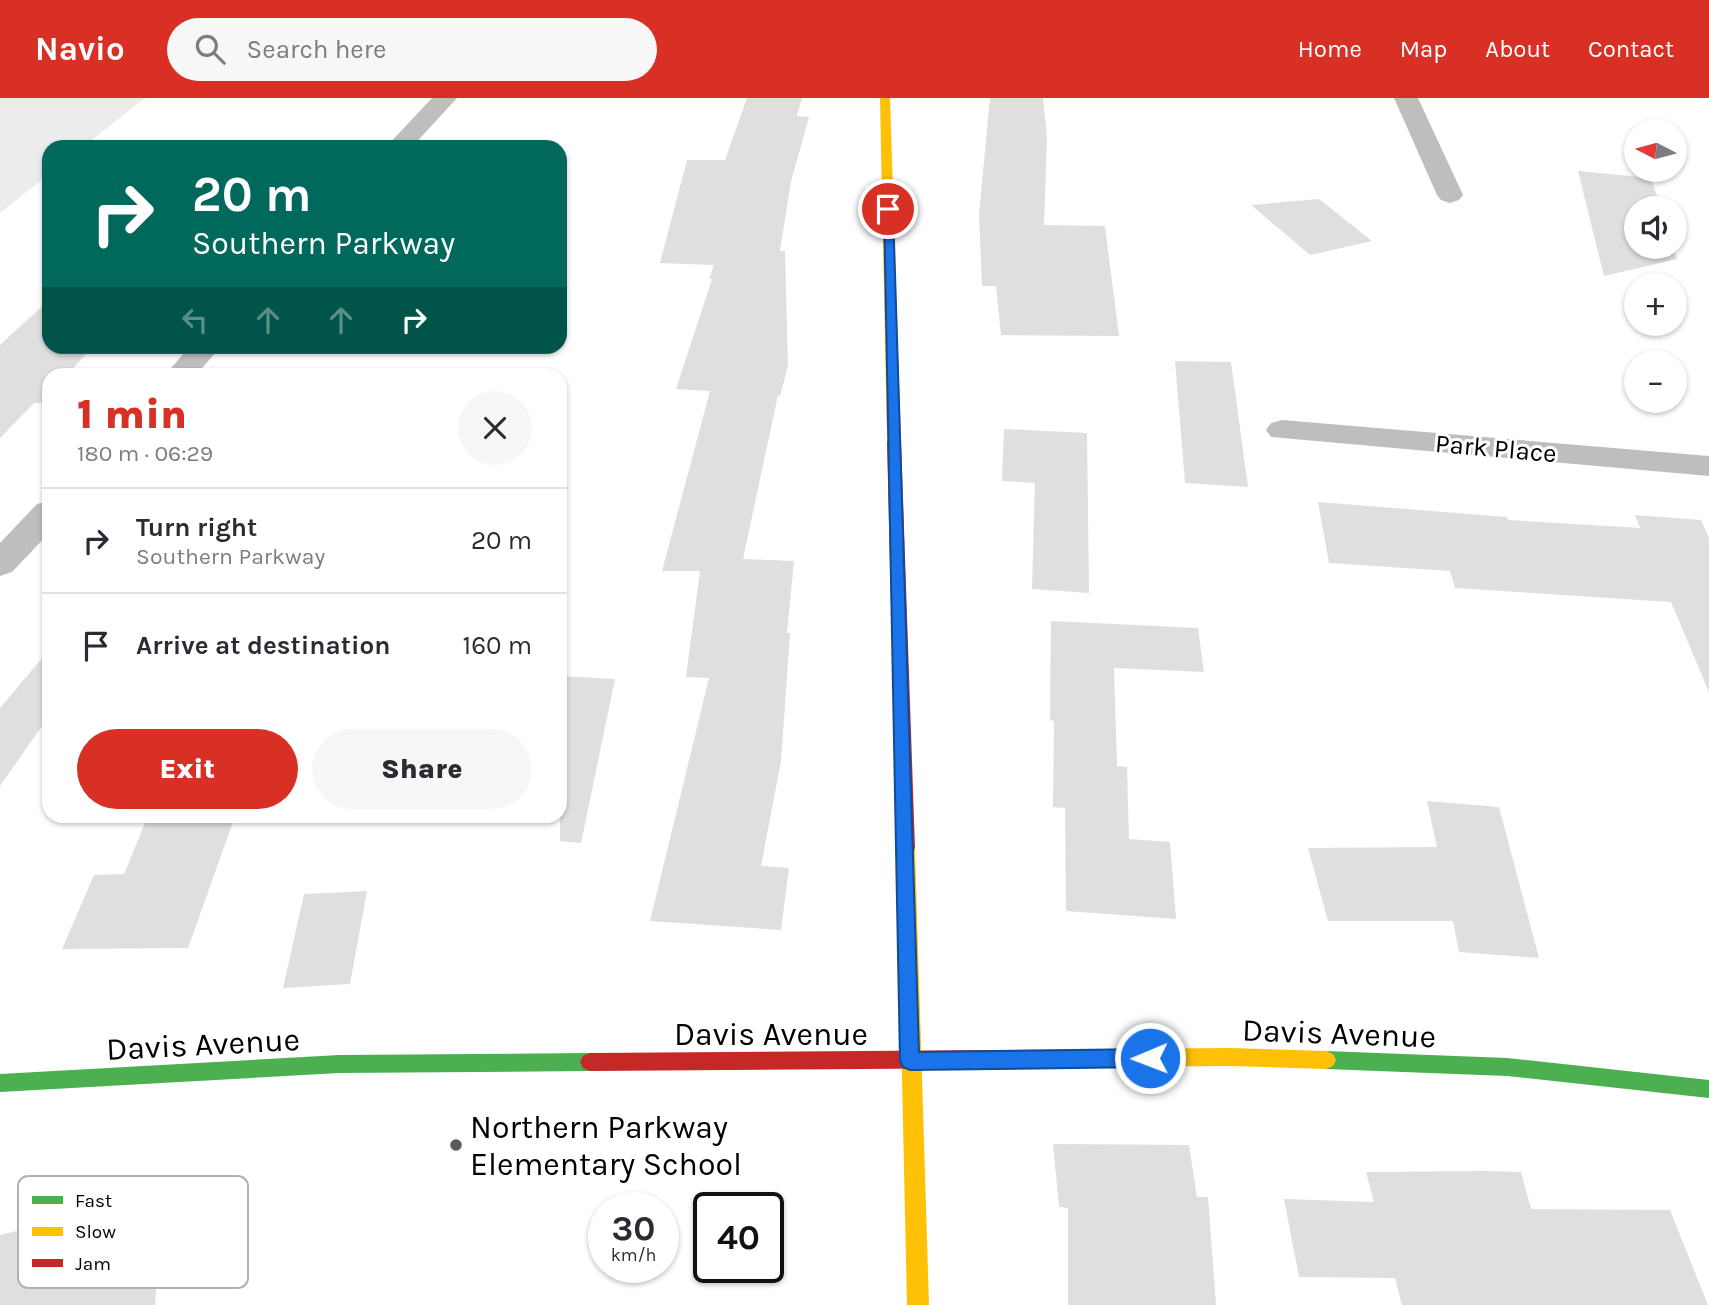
<!DOCTYPE html>
<html lang="en">
<head>
<meta charset="utf-8">
<style>
	body { margin:0; font-family:Karla,sans-serif; background:#f7f7f7; color:#2b2b33; height:100vh; display:flex; flex-direction:column; font-size:26px; white-space:nowrap }
	* { box-sizing:border-box; margin:0 }
	p { font-size:23px; color:#7c7c81 }
	.icon { flex:none; width:38px; height:38px; fill:none; stroke:currentColor; stroke-width:2; stroke-linecap:round; stroke-linejoin:round }
	.map { position:relative; flex:1; overflow:hidden }
	.drawer { position:absolute; left:42px; top:270px; width:525px; height:455px; display:flex; flex-direction:column; background:#fff; border-radius:21px; box-shadow:0 2px 5px #0004 }
	.drawer>* { flex:none }
	.guide { position:absolute; left:42px; top:42px; width:525px; height:214px; border-radius:21px; box-shadow:0 2px 5px #0004; background:#00695c; color:#fff; overflow:hidden }
	.needle { width:46px; rotate:276deg }
	.buttons { position:absolute; left:1624px; top:21px; display:grid; gap:14px }
	.buttons a { display:grid; place-items:center; width:63px; height:63px; border-radius:50%; background:#fff; box-shadow:0 2px 5px #0004; font-size:35px }
	.speed { position:absolute; left:588px; top:1094px; display:flex; gap:14px; font-size:35px; font-weight:700; text-align:center }
	.speed>* { display:grid; place-content:center; width:91px; height:91px; border-radius:50%; background:#fff; box-shadow:0 2px 5px #0004; line-height:1 }
	.speed small { font-size:18px; font-weight:400 }
	.speed .limit { border:4px solid #111; border-radius:10px; background:#fff; color:#111 }
	.pin { position:absolute; display:grid; place-items:center; width:60px; height:60px; color:#fff; margin:-30px; border:4px solid #fff; border-radius:50%; box-shadow:0 2px 7px #0007 }
	.me { position:absolute; width:77px; margin:-38px; rotate:269deg; stroke-linejoin:round; filter:drop-shadow(0 0 5px #0008) }
	.turn { display:flex; align-items:center; gap:24px; height:147px; padding:0 35px; font-size:32px }
	.turn .icon { width:91px; height:91px; stroke-width:2.5 }
	.turn b { display:block; font-size:49px; line-height:60px }
	.lanes { display:flex; align-items:center; height:66px; padding:0 35px; background:#0003; justify-content:center; gap:35px; direction:ltr }
	.lanes .off { opacity:.35 }
	.round { display:grid; place-items:center; flex:none; width:74px; height:74px; border-radius:37px; background:#f7f7f7 }
	.overview { display:flex; align-items:center; justify-content:space-between; height:119px; padding:0 35px }
	h1 { font-size:42px; font-weight:800; line-height:52px; color:#d93025 }
	.primary-button { display:flex; gap:14px; margin-top:auto; padding:14px 35px }
	.primary-button a { flex:1; height:80px; border-radius:42px; background:#d93025; color:#fff; font-size:28px; font-weight:800; line-height:80px; text-align:center }
	.primary-button a+a { background:#f7f7f7; color:#2b2b33 }
	ul { padding:0; list-style:none }
	li { display:flex; align-items:center; gap:21px; height:105px; padding:0 35px; border-top:2px solid #e1e1e2 }
	li div { flex:1 }
	li b { display:block; font-size:26px }
	li em { font-style:normal }
	header { display:flex; align-items:center; gap:42px; box-sizing:border-box; height:98px; padding:0 35px; background:#d93025; color:#fff }
	header strong { font-size:33px }
	nav { display:flex; gap:38px; margin-inline-start:auto; font-size:24px }
	.search { width:490px; height:63px; background:#f7f7f7; display:flex; align-items:center; gap:18px; box-sizing:border-box; padding:0 24px; border-radius:38px; color:#7c7c81; font-size:26px }
	.map>svg:first-child { display:block }
</style>
</head>
<body>
<header>
<strong>Navio</strong>
<div class="search"><svg class="icon" aria-label="search" viewBox="0 0 24 24"><circle cx="10" cy="10" r="6"/><path d="M15 15l6 6"/></svg>Search here</div>
<nav><a>Home</a><a>Map</a><a>About</a><a>Contact</a></nav>
</header>
<div class="map">
<svg width="1709" height="1207" viewBox="0 0 1709 1207">
	<rect width="100%" height="100%" fill="#fff"/>
	<polygon fill="#ececec" points="0,0 145,0 83,49 49,49 49,76 0,115"/>
	<g fill="#dfdfdf">
		<polygon points="747,0 802,0 797,18 809,19 791,83 780,153 785,153 788,268 780,298 778,297 743,461 794,463 787,535 790,535 781,663 761,768 789,770 781,832 650,823 709,580 686,579 700,473 662,473 710,293 676,291 712,181 709,181 714,167 660,165 687,62 725,62"/>
		<polygon points="990,0 1043,0 1047,39 1044,127 1105,128 1119,238 1001,237 996,188 982,188 979,116"/>
		<polygon points="1578,73 1651,80 1661,110 1636,110 1636,149 1673,149 1677,161 1604,178"/>
		<polygon points="1319,101 1372,143 1310,157 1251,107"/>
		<polygon points="49,202 49,248 93,248 68,276 49,276 49,297 42,305 34,305 0,340 0,247"/>
		<polygon points="1175,263 1231,264 1248,389 1185,385"/>
		<polygon points="1004,331 1087,335 1089,495 1032,491 1035,385 1002,383"/>
		<polygon points="1318,404 1507,419 1508,422 1640,430 1635,417 1701,422 1709,440 1709,594 1671,504 1455,490 1450,473 1329,465"/>
		<polygon points="1051,523 1198,530 1204,574 1114,570 1117,668 1127,669 1129,741 1170,744 1176,821 1066,813 1065,710 1053,709 1054,623 1050,622"/>
		<polygon points="49,552 49,618 0,688 0,610"/>
		<polygon points="560,578 615,581 581,745 560,743"/>
		<polygon points="1427,703 1499,709 1539,860 1459,854 1453,823 1328,823 1308,750 1437,749"/>
		<polygon points="233,724 188,850 62,851 94,777 124,776 145,725"/>
		<polygon points="367,793 350,886 283,890 304,796"/>
		<polygon points="1053,1046 1189,1047 1197,1099 1208,1099 1216,1207 1068,1207 1068,1110 1059,1109"/>
		<polygon points="1487,1073 1521,1074 1531,1111 1670,1112 1708,1207 1402,1207 1395,1180 1299,1179 1284,1101 1374,1104 1366,1074"/>
		<polygon points="163,1098 155,1207 0,1207 0,1137"/>
	</g>
	<g fill="none" stroke-linecap="round" stroke-linejoin="round">
		<g fill="#bebebe" fill-rule="evenodd">
			<polygon points="432,0 457,0 412,49 386,49"/>
			<polygon points="1394,0 1418,0 1463,97 1459,102 1450,105 1441,102 1437,97"/>
			<polygon points="190,248 221,248 197,276 166,276"/>
			<polygon points="1282,322 1709,358 1709,378 1271,339 1266,332 1271,325"/>
			<polygon points="49,403 49,435 12,474 0,478 0,445 37,406"/>
		</g>
		<g fill="#4caf50" fill-rule="evenodd">
			<polygon points="1326,953 1507,960 1709,982 1709,1000 1507,978 1326,971 1319,968 1316,962 1319,956"/>
			<polygon points="590,955 597,958 600,964 597,970 590,973 339,975 0,994 0,976 339,957"/>
		</g>
		<g fill="#ffc107" fill-rule="evenodd">
			<polygon points="880,0 890,0 901,344 894,348 887,344"/>
			<polygon points="906,743 912,745 915,750 929,1207 907,1207 897,750 900,745"/>
			<polygon points="1230,950 1326,953 1333,956 1336,962 1333,968 1326,971 1230,968 997,970 990,967 987,961 990,955 997,952"/>
		</g>
		<g fill="#c62828" fill-rule="evenodd">
			<polygon points="894,340 901,344 915,750 912,755 906,757 900,755 897,750 887,344"/>
			<polygon points="997,952 1004,955 1007,961 1004,967 997,970 590,973 583,970 580,964 583,958 590,955"/>
		</g>
	</g>
	<polygon fill="#1a73e8" stroke="#114b97" stroke-width="2" points="884,109 893,111 919,954 1150,951 1157,954 1160,960 1157,966 1150,969 910,972 903,969 900,963"/>
	<circle fill="#595959" stroke="#fff" stroke-width="2.5" cx="456" cy="1047" r="7"/>
	<g text-anchor="middle" stroke-width="6" stroke-linejoin="round" paint-order="stroke">
		<g font-size="26" fill="#000" stroke="#fff">
			<text transform="translate(1496 350) rotate(5)" y="9">Park Place</text>
		</g>
		<g font-size="32" fill="#000" stroke="#fff">
			<text transform="translate(1339 935) rotate(2)" y="11">Davis Avenue</text>
			<text x="771" y="947">Davis Avenue</text>
			<text transform="translate(203 946) rotate(-3)" y="11">Davis Avenue</text>
		</g>
		<g font-size="32" fill="#000" stroke="#fff" text-anchor="start">
			<text x="470" y="1040">Northern Parkway<tspan x="470" dy="37">Elementary School</tspan></text>
		</g>
	</g>
	<rect x="18" y="1078" width="230" height="112" rx="10" fill="#fff" stroke="#b2b2b2" stroke-width="2"/>
	<rect x="32" y="1098" width="31" height="8" fill="#4caf50"/>
	<rect x="32" y="1129" width="31" height="9" fill="#ffc107"/>
	<rect x="32" y="1161" width="31" height="8" fill="#c62828"/>
	<g font-size="19" fill="#000">
		<text x="75" y="1109">Fast</text>
		<text x="75" y="1140">Slow</text>
		<text x="75" y="1172">Jam</text>
	</g>
</svg>
<div class="buttons">
<a><svg class="needle" viewBox="-14 -14 28 28"><path d="M0-13l5 13h-10z" fill="#e53935"/><path d="M0 13l5-13h-10z" fill="#7c7c81"/></svg></a>
<a><svg class="icon" aria-label="sound" viewBox="0 0 24 24"><path d="M4 9h4l5-4v14l-5-4H4zM17 9q2 3 0 6"/></svg></a>
<a>+</a>
<a>−</a>
</div>
<div class="speed"><div>30<small>km/h</small></div><div class="limit">40</div></div>
<div class="pin" style="left:888px;top:111px;background:#d93025"><svg class="icon" aria-label="arrive" viewBox="0 0 24 24"><path d="M6 21V4h12l-3 4 3 4H6"/></svg></div>
<svg class="me" style="left:1150px;top:960px" viewBox="-20 -20 40 40"><circle r="17" fill="#1a73e8" stroke="#fff" stroke-width="3"/><path d="M0-11L8 9 0 5-8 9z" fill="#fff"/></svg>
<div class="guide">
<div class="turn"><svg class="icon" aria-label="right" viewBox="0 0 24 24"><path d="M7 20v-9h11M14 6l5 5-5 5"/></svg><div><b>20 m</b>Southern Parkway</div></div>
<div class="lanes"><svg class="icon off" aria-label="left" viewBox="0 0 24 24"><path d="M17 20v-9H6M10 6l-5 5 5 5"/></svg><svg class="icon off" aria-label="ahead" viewBox="0 0 24 24"><path d="M12 20V5M6 11l6-6 6 6"/></svg><svg class="icon off" aria-label="ahead" viewBox="0 0 24 24"><path d="M12 20V5M6 11l6-6 6 6"/></svg><svg class="icon" aria-label="right" viewBox="0 0 24 24"><path d="M7 20v-9h11M14 6l5 5-5 5"/></svg></div>
</div>
<section class="drawer">
<div class="overview"><div><h1>1 min</h1><p>180 m · 06:29</p></div><a class="round"><svg class="icon" aria-label="close" viewBox="0 0 24 24"><path d="M6 6l12 12M18 6L6 18"/></svg></a></div>
<ul>
<li><svg class="icon" aria-label="right" viewBox="0 0 24 24"><path d="M7 20v-9h11M14 6l5 5-5 5"/></svg><div><b>Turn right</b><p>Southern Parkway</p></div><em>20 m</em></li>
<li><svg class="icon" aria-label="arrive" viewBox="0 0 24 24"><path d="M6 21V4h12l-3 4 3 4H6"/></svg><div><b>Arrive at destination</b></div><em>160 m</em></li>
</ul>
<div class="primary-button"><a>Exit</a><a>Share</a></div>
</section>
</div>
</body>
</html>
